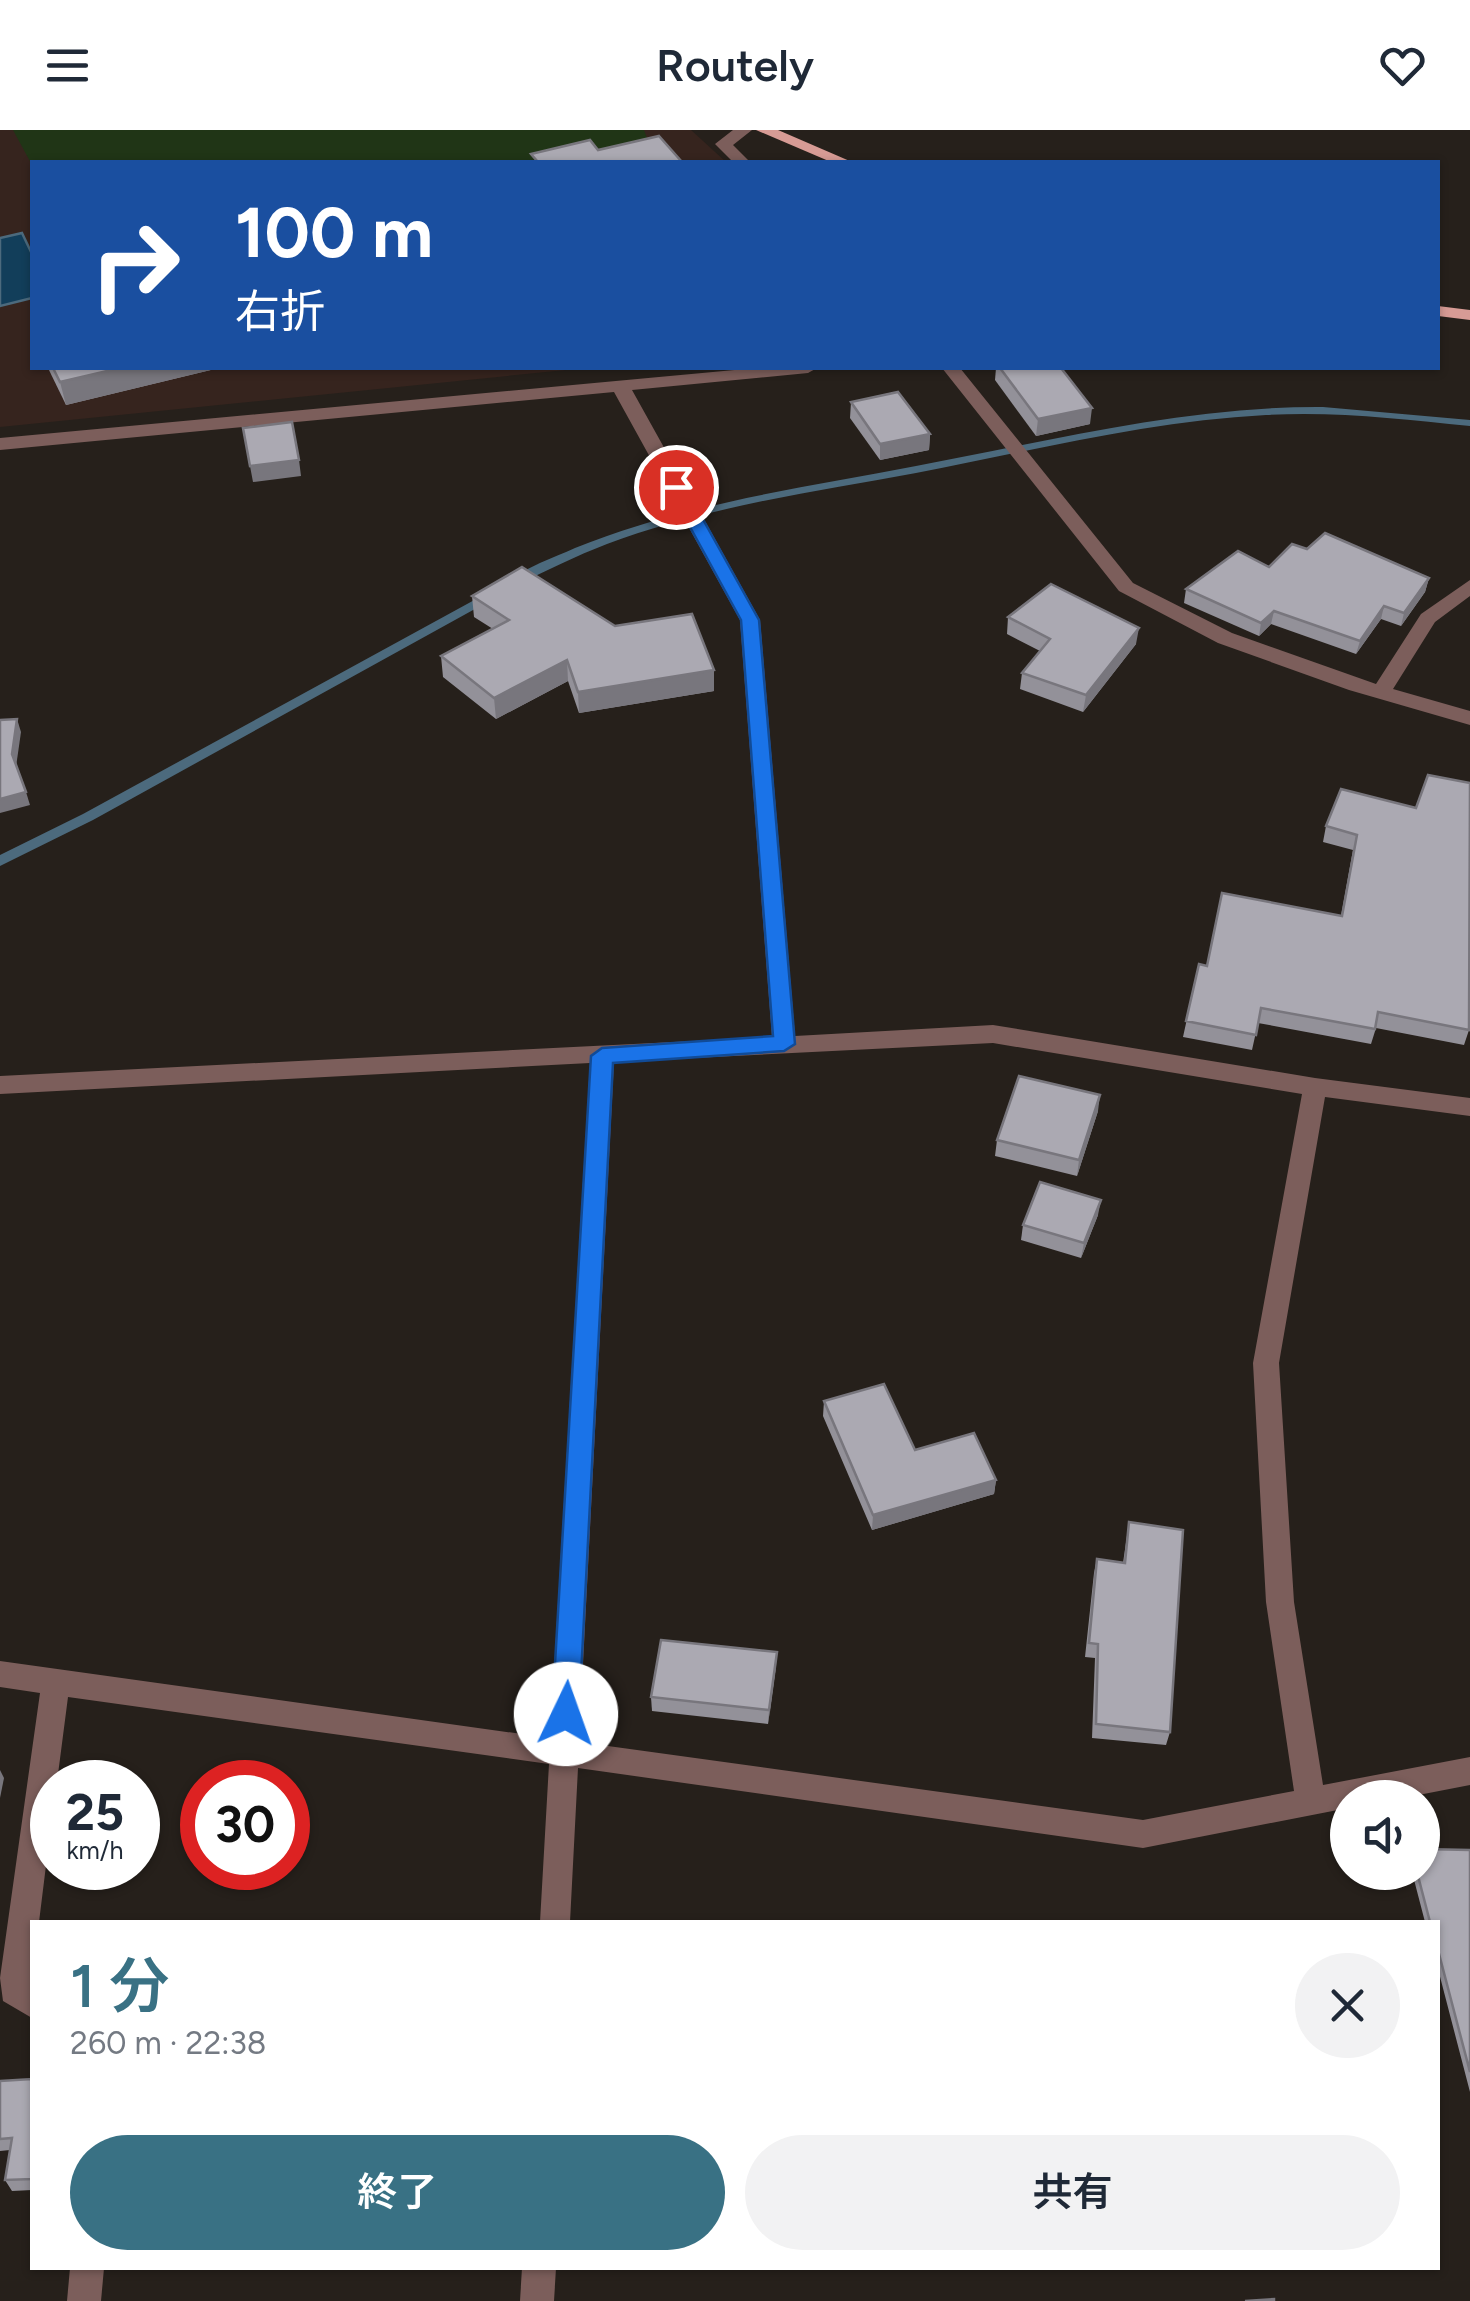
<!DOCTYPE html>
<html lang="ja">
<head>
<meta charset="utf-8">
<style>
	body { margin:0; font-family:Figtree,"Noto Sans JP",sans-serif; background:#f2f2f3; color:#1f2937; height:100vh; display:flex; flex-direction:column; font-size:38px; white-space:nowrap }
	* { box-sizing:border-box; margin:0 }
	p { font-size:32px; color:#747a83 }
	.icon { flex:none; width:55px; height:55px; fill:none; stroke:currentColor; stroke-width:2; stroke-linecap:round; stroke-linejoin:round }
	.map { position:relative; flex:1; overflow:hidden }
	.panel { position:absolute; left:30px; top:1790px; width:1410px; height:350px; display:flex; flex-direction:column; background:#fff; border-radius:0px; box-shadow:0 2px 8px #0004 }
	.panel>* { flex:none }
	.hud { position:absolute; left:30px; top:30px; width:1410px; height:210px; border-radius:0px; box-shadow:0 2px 8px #0004; background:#1a4fa0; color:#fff; overflow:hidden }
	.tools { position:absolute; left:1330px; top:1650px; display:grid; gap:20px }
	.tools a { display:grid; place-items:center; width:110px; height:110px; border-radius:50%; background:#fff; box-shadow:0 2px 8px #0004; font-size:50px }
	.speed { position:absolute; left:30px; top:1630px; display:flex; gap:20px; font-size:50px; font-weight:700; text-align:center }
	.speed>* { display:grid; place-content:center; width:130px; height:130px; border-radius:50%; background:#fff; box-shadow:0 2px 8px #0004; line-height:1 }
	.speed small { font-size:25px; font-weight:400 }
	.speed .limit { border:15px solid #d22; background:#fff; color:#111 }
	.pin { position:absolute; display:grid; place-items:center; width:85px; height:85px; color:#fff; margin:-42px; border:5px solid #fff; border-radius:50%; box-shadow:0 2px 10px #0007 }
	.me { position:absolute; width:110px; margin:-55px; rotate:3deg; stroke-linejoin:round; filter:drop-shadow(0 0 8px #0008) }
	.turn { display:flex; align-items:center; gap:35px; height:210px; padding:0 40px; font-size:45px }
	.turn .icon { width:130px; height:130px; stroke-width:2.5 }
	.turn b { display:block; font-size:70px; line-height:85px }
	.round { display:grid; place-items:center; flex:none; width:105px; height:105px; border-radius:52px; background:#f2f2f3 }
	.overview { display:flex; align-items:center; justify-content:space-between; height:170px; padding:0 40px }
	h1 { font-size:60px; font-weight:600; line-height:75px; color:#397184 }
	.primary-button { display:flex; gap:20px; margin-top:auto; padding:20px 40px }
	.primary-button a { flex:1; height:115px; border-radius:60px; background:#397184; color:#fff; font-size:40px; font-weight:600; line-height:115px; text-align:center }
	.primary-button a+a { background:#f2f2f3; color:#1f2937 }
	header { display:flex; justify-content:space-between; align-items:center; height:130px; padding:0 40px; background:#fff; font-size:45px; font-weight:600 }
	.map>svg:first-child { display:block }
</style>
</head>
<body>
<header><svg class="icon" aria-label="menu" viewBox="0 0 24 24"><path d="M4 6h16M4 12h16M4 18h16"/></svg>Routely<svg class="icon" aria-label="heart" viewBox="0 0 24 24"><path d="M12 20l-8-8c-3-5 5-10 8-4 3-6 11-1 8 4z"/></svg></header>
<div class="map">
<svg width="1470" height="2171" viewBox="0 0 1470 2171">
	<rect width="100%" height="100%" fill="#26201b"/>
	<polygon fill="#36241e" points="0,0 691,0 726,32 32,32 32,238 586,238 0,297"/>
	<polygon fill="#203516" points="13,0 644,0 647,8 548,32 32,35"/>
	<polygon fill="#123e5a" stroke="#4c6a7d" stroke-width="2.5" points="22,103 32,124 32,168 0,176 0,108"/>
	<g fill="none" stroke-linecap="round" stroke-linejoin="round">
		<g fill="#4c6a7d" fill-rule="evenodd">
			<path d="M1323,277L1470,290V296C1402,289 1334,281 1266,285C1149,291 1031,321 916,343C812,362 706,377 607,414C576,426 547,440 517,455L513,456L507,452C526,437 553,428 575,418C684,374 801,358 916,336C1050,311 1186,276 1323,277Z"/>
			<polygon points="489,462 493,463 493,469 93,690 0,736 0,725 83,684"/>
		</g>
		<g fill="#7c5e5b" fill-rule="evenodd">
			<polygon points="733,0 752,0 733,15 750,32 733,32 715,14"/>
			<path d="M756,238H817L808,243L632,260L760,490L795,906L993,895L1315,948L1470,968V986L1325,967L1279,1233L1294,1472L1323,1655L1470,1627V1655L1403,1668H1348V1678L1143,1718L578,1638L570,1792H540L549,1634L68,1567L57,1652H52V1687L39,1792H32V1888L3,1871L0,1848L40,1563L0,1557V1531L550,1608L590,933L0,964V946L772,907L740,490L614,262L0,320V308ZM993,913L1302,964L1253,1233L1266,1472L1294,1661L1143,1690L579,1612L614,932Z"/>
			<polygon points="942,238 960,238 1133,453 1232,503 1376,554 1421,484 1470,450 1470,466 1435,492 1393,559 1470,581 1470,595 1349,560 1218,513 1119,461"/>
			<polygon points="70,2138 104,2138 101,2171 67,2171"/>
			<polygon points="522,2138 556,2138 554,2171 520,2171"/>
		</g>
		<g fill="#d79b95" fill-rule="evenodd">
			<polygon points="756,0 778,0 852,32 831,32"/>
			<polygon points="1438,176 1470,180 1470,190 1438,186"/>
		</g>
	</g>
	<g fill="#939199">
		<polygon points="48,238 219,238 66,275"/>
		<polygon points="996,238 1061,238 1090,294 1036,306 995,250"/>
		<polygon points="851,272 930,304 929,320 880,330 850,288"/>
		<polygon points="1307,419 1429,448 1425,462 1401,496 1381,489 1356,524 1271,494 1259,506 1184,473 1186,459 1269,437"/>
		<polygon points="472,466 714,561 579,583 568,551 496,589 443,547 441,526 493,499 474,487"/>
		<polygon points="1008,487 1136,514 1083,582 1020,559 1022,543 1040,521 1007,504"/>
		<polygon points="1341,659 1469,900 1464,915 1376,898 1371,914 1258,893 1252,920 1183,907 1199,834 1207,836 1341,786 1353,720 1323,712 1326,696"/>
		<polygon points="1098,981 1077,1046 995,1026 997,1010"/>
		<polygon points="1098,1085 1081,1128 1021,1110 1023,1095"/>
		<polygon points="824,1271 915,1320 996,1350 994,1364 872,1400 823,1286"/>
		<polygon points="1129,1392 1170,1602 1166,1615 1092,1608 1095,1528 1085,1527 1094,1443 1097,1429 1123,1433"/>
		<polygon points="776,1536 768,1594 652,1581 651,1567"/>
		<polygon points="1470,1720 1470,1962 1438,1839 1438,1792 1425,1792 1412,1742 1422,1742"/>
		<polygon points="32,1949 32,2060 12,2061 5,2050 10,2020 0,2021 0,1951"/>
	</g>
	<g fill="#78767d">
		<polygon points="120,238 219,238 66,275 60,252"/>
		<polygon points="1092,278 1090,294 1036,306 1038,289"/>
		<polygon points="930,304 929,320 880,330 880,314"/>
		<polygon points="299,330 301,346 253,352 250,336"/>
		<polygon points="1429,448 1425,462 1401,496 1404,483"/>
		<polygon points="1384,476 1381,489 1356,524 1360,511"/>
		<polygon points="1274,481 1271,494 1259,506 1261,493"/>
		<polygon points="1139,498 1136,514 1083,582 1086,565"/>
		<polygon points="567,530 568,551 496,589 494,568"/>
		<polygon points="714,540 714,561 579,583 578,562"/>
		<polygon points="17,589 21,602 16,637 12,624"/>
		<polygon points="26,662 30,675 0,683 0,669"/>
		<polygon points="1100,965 1098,981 1077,1046 1079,1030"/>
		<polygon points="1101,1070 1098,1085 1081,1128 1084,1113"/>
		<polygon points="996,1350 994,1364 872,1400 873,1385"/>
		<polygon points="777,1522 776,1536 768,1594 769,1580"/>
		<polygon points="0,1640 4,1648 0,1668"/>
	</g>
	<g fill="#aba9b2" stroke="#78767d" stroke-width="2.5">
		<polygon points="659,6 682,32 538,32 531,24 590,10 598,20"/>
		<polygon points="53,238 120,238 60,252"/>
		<polygon points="1000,238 1061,238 1092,278 1038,289"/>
		<polygon points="898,262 930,304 880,314 851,272"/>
		<polygon points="292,292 299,330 250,336 243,298"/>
		<polygon points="1325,403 1429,448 1404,483 1384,476 1360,511 1274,481 1261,493 1186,459 1238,421 1269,437 1292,414 1307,419"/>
		<polygon points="522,437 615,496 692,484 714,540 578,562 567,530 494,568 441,526 509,490 472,466"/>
		<polygon points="1051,454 1139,498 1086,565 1022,543 1050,509 1008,487"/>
		<polygon points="17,589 12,624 26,662 0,669 0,590"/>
		<polygon points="1428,645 1470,653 1469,900 1378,882 1375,899 1261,878 1256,905 1186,891 1199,834 1207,836 1222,763 1342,786 1357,705 1326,696 1341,659 1416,678"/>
		<polygon points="1019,946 1100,965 1079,1030 997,1010"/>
		<polygon points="1040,1052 1101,1070 1084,1113 1023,1095"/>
		<polygon points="884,1254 915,1320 974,1303 996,1350 873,1385 824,1271"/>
		<polygon points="1129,1392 1183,1400 1170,1602 1096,1594 1098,1514 1089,1513 1097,1429 1125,1433"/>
		<polygon points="661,1510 777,1522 769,1580 651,1567"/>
		<polygon points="1422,1719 1470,1720 1470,1942 1438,1820 1438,1792 1430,1792 1417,1742 1422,1742"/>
		<polygon points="32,1949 32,2049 5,2050 12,2008 0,2009 0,1951"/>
		<polygon points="1274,2169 1274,2171 1245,2171"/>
	</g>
	<polygon fill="#1a73e8" stroke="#114b97" stroke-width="2.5" points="676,352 685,357 759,490 795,914 784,921 613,933 579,1584 575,1593 566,1596 556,1593 552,1584 591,926 602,918 773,906 741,490 668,357"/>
</svg>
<div class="tools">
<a><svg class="icon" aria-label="sound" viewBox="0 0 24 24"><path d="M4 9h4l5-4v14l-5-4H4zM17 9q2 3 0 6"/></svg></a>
</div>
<div class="speed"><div>25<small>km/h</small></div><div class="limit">30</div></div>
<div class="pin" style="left:676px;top:357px;background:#d93025"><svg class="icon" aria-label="arrive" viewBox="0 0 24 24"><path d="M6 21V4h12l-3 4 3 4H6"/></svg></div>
<svg class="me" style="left:566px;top:1584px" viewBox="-20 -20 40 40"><circle r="19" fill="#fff"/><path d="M0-13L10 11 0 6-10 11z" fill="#1a73e8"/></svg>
<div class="hud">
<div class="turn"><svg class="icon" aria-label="right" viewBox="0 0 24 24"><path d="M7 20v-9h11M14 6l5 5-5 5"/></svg><div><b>100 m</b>右折</div></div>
</div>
<section class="panel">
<div class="overview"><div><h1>1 分</h1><p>260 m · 22:38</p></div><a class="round"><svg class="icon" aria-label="close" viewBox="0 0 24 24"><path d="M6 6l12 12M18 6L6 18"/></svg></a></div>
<div class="primary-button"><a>終了</a><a>共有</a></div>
</section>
</div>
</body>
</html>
